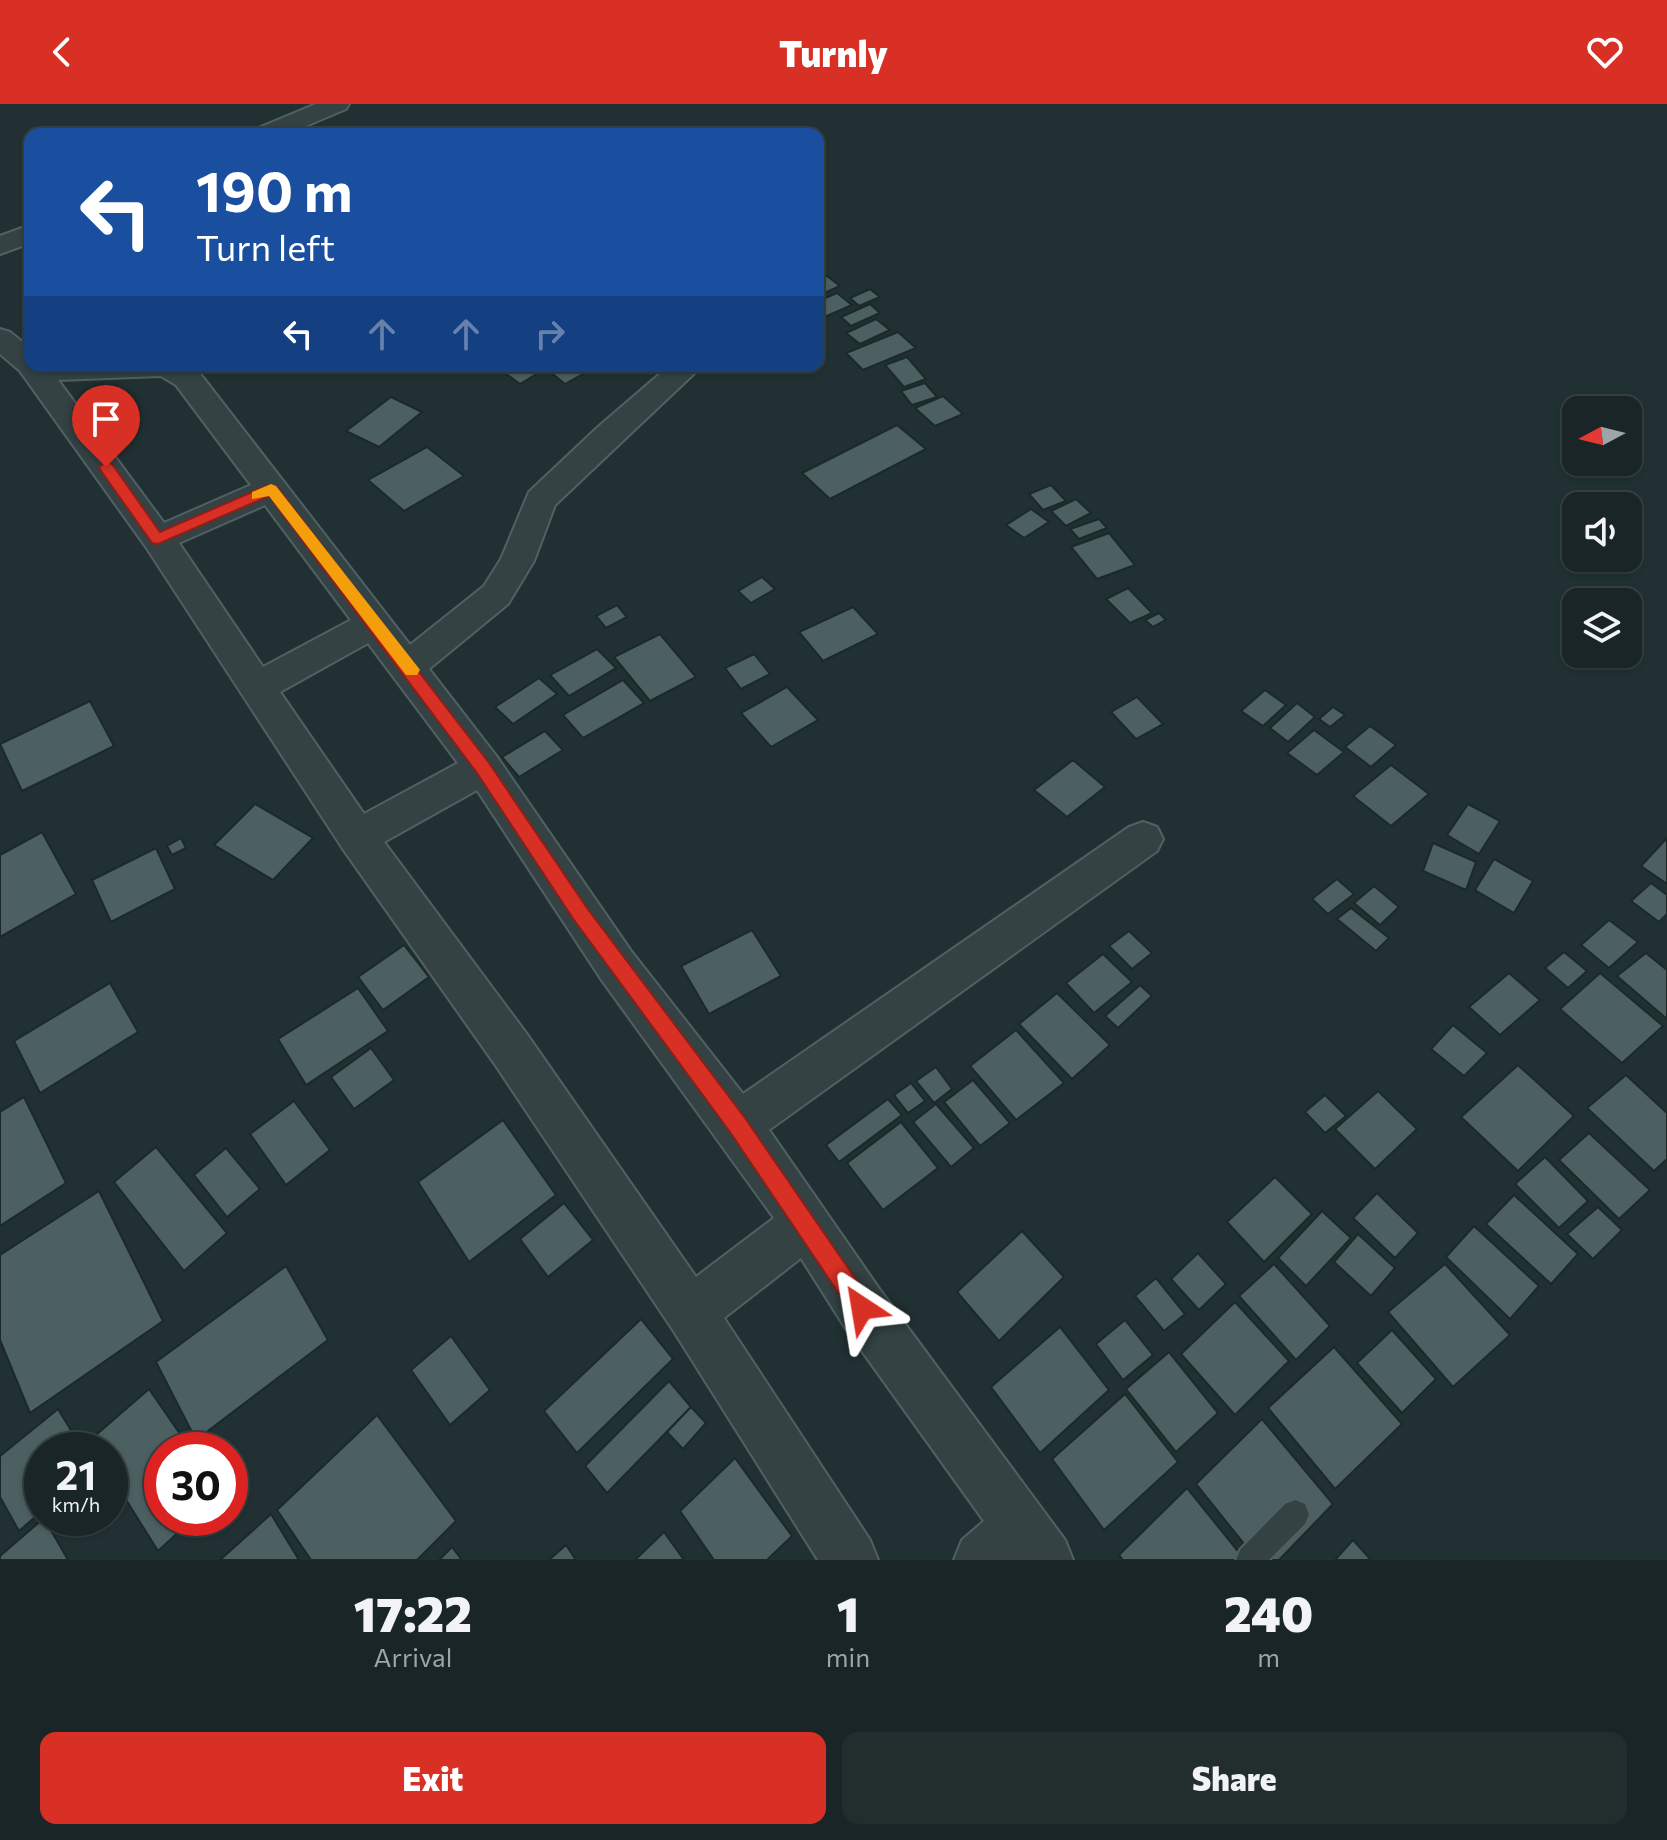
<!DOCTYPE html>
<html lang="en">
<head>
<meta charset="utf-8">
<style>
	body { margin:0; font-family:Commissioner,sans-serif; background:#222d2e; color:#f1f3f6; height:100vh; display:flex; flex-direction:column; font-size:30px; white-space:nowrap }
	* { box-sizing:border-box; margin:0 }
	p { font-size:26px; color:#9fa5a7 }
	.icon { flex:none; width:44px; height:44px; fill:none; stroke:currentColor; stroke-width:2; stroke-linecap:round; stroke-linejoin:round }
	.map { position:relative; height:1456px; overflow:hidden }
	.drawer { display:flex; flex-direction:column; background:#192526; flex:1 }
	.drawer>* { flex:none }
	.top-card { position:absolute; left:24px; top:24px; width:800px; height:244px; border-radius:16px; box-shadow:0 2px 6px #0004,0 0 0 2px #374243; background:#1a4fa0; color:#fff; overflow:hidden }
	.needle { width:52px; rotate:263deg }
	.fabs { position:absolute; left:1562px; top:292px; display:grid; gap:16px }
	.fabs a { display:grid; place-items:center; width:80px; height:80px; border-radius:16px; background:#192526; box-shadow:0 2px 6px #0004,0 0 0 2px #374243; font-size:40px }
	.speed { position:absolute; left:24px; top:1328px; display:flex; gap:16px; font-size:40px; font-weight:700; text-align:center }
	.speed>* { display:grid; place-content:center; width:104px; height:104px; border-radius:50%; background:#192526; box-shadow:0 2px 6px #0004,0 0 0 2px #374243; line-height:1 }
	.speed small { font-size:20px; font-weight:400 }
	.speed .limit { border:12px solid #d22; background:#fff; color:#111 }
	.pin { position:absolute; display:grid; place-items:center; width:68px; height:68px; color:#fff; margin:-82px -34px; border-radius:50% 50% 50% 0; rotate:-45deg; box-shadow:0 0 8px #0007 }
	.pin .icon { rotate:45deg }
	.me { position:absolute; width:88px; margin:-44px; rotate:327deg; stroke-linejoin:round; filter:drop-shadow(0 0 6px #0008) }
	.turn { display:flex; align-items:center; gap:28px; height:168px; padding:0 40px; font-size:36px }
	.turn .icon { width:104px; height:104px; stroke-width:2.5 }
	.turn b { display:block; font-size:56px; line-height:68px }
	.lanes { display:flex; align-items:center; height:76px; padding:0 40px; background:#0003; justify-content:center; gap:40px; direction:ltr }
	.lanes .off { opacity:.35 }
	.eta { display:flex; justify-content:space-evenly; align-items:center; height:136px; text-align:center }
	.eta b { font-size:48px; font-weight:800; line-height:56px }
	.button { display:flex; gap:16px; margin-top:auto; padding:16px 40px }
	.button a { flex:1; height:92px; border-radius:16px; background:#d93025; color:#fff; font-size:32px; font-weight:800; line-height:92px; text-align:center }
	.button a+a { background:#222d2e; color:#f1f3f6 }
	header { display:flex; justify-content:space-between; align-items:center; height:104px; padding:0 40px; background:#d93025; color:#fff; font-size:36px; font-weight:800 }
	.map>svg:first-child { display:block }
</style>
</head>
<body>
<header><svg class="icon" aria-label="back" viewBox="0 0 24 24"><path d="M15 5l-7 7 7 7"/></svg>Turnly<svg class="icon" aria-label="heart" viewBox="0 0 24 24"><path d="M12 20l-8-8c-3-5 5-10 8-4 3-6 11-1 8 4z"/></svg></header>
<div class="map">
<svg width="1667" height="1456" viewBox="0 0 1667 1456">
	<rect width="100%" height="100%" fill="#213133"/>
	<g fill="#4c5f61" stroke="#1b292a" stroke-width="2">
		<polygon points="827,172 840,182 822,190 818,187 818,176"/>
		<polygon points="870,185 880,193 859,202 850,194"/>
		<polygon points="837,189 852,201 818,216 818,197"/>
		<polygon points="870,200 880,209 851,222 841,213"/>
		<polygon points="876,215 890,226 860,240 846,229"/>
		<polygon points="898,228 916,244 863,266 846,249"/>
		<polygon points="907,253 926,275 904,283 885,261"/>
		<polygon points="518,262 528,262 538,269 520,280 505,269"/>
		<polygon points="543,262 585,262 590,266 565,280"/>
		<polygon points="925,279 937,293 912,301 901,287"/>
		<polygon points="943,292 963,310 935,322 915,304"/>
		<polygon points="391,293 422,308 379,343 346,327"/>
		<polygon points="897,321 926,345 830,395 802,369"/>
		<polygon points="427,343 464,372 404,407 368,376"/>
		<polygon points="1051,381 1066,397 1043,406 1029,390"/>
		<polygon points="1076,395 1091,409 1066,422 1051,407"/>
		<polygon points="1031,405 1049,418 1024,434 1006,421"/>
		<polygon points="1099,415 1107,424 1079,435 1070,425"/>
		<polygon points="1109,429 1135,461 1097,475 1071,443"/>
		<polygon points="762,473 775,485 751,499 738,487"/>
		<polygon points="1128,484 1152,509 1130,519 1106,495"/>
		<polygon points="617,501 627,513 606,524 596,512"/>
		<polygon points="853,503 878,530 823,557 799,528"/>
		<polygon points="1159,509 1166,516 1153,523 1145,516"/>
		<polygon points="660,530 696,573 650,597 614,553"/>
		<polygon points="597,545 616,564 569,592 550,571"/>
		<polygon points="754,550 770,570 741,585 725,564"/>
		<polygon points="539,574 557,590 513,620 495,603"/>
		<polygon points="623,576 644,599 583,634 563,611"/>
		<polygon points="787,583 818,616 771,643 741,609"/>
		<polygon points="1265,586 1286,601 1263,622 1241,607"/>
		<polygon points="1137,593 1163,620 1136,635 1111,608"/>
		<polygon points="90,597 114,642 22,687 0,640"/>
		<polygon points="1297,599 1315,613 1288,638 1270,624"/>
		<polygon points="1333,603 1345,611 1330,623 1319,615"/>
		<polygon points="1370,622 1396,641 1371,663 1345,643"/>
		<polygon points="1314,626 1344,648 1317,671 1287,649"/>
		<polygon points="545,627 563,646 519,673 502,653"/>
		<polygon points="1073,656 1105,683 1067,713 1034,686"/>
		<polygon points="1391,661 1429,690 1391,722 1353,692"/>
		<polygon points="255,700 313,734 273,776 214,741"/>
		<polygon points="1468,700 1500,717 1479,750 1447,731"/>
		<polygon points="42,728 76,790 0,833 0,751"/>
		<polygon points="181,734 186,744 172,751 167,742"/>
		<polygon points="1667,734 1667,780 1641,762"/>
		<polygon points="1433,739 1476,758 1466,786 1423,767"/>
		<polygon points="156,744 175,785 111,818 92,776"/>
		<polygon points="1494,755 1533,777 1514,809 1475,786"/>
		<polygon points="1337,775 1354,790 1328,810 1312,795"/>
		<polygon points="1651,779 1667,791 1667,810 1659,818 1631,797"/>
		<polygon points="1374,782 1399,803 1380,821 1354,799"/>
		<polygon points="1351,804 1389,834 1376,847 1337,815"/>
		<polygon points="1609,816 1638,838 1609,864 1581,841"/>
		<polygon points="752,826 781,872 709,910 681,862"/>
		<polygon points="1129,827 1152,849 1132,865 1109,842"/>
		<polygon points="404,841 429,873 383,906 358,873"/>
		<polygon points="1564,848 1587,867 1568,884 1545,864"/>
		<polygon points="1646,849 1667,866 1667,915 1617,872"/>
		<polygon points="1103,850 1132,878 1094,909 1066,879"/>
		<polygon points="1509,869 1540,896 1500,931 1469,903"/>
		<polygon points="1600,869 1663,922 1622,959 1560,905"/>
		<polygon points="110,879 138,928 40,989 14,937"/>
		<polygon points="1140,881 1152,892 1118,924 1105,912"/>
		<polygon points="358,884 388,927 306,981 278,935"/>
		<polygon points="1057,889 1110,941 1072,975 1019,920"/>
		<polygon points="1453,921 1487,949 1464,972 1431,945"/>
		<polygon points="1016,926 1064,979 1016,1016 970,962"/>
		<polygon points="371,944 394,976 354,1005 331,973"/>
		<polygon points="1518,961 1574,1012 1518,1067 1461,1013"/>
		<polygon points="936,963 952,985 934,999 916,977"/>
		<polygon points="1626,971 1667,1009 1667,1055 1654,1067 1587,1004"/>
		<polygon points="973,976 1010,1019 980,1042 944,998"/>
		<polygon points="911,979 925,997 908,1009 894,991"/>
		<polygon points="1378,987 1417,1025 1375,1065 1335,1025"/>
		<polygon points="1325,991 1346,1012 1325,1029 1305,1008"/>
		<polygon points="24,993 66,1079 0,1122 0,1008"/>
		<polygon points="888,995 902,1011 839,1058 826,1041"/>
		<polygon points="294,997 330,1046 286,1081 250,1030"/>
		<polygon points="936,1000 974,1044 951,1063 913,1018"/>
		<polygon points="503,1016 556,1091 469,1158 418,1078"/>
		<polygon points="901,1018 938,1064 883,1106 847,1059"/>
		<polygon points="1589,1029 1650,1086 1619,1115 1559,1056"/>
		<polygon points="156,1043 227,1129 184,1167 114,1078"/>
		<polygon points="226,1044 260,1085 227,1113 194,1071"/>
		<polygon points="1545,1053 1588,1097 1559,1124 1515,1080"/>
		<polygon points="1275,1073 1312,1110 1264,1158 1227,1118"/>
		<polygon points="99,1087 163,1217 30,1309 0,1236 0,1151"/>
		<polygon points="1377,1089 1418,1129 1395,1154 1353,1114"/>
		<polygon points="1514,1091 1578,1150 1551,1180 1486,1120"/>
		<polygon points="564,1099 593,1136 548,1173 520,1135"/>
		<polygon points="1598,1103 1622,1126 1593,1155 1567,1130"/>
		<polygon points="1322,1107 1351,1134 1306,1182 1278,1154"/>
		<polygon points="1474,1122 1539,1182 1510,1215 1446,1153"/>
		<polygon points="1022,1127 1064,1173 999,1237 957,1188"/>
		<polygon points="1358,1130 1395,1164 1371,1192 1334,1158"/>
		<polygon points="1198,1149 1226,1180 1199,1206 1171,1175"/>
		<polygon points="1274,1160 1330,1222 1296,1256 1239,1192"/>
		<polygon points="1445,1160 1510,1231 1453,1283 1388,1208"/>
		<polygon points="286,1162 328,1236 196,1336 156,1258"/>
		<polygon points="1156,1174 1185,1210 1164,1227 1135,1192"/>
		<polygon points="1235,1198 1289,1257 1235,1311 1181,1250"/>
		<polygon points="641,1215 673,1255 577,1349 544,1307"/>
		<polygon points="1125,1216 1153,1251 1123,1276 1096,1240"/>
		<polygon points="1060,1223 1109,1286 1040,1349 991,1283"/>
		<polygon points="1392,1226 1436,1275 1402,1309 1357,1259"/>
		<polygon points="451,1232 490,1286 450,1321 411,1266"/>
		<polygon points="1334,1243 1402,1320 1335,1385 1268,1304"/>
		<polygon points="1169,1248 1218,1309 1176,1348 1126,1285"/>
		<polygon points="669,1277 691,1303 607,1389 585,1362"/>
		<polygon points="149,1285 191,1346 162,1346 162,1414 194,1414 158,1447 110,1370 110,1346 95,1346 89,1337"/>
		<polygon points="1125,1290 1178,1358 1104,1426 1052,1355"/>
		<polygon points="691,1303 706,1319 683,1345 667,1328"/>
		<polygon points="58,1305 83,1346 42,1346 42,1407 19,1427 0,1393 0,1352"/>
		<polygon points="377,1311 456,1417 417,1456 311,1456 277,1406"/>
		<polygon points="1262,1315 1333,1400 1279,1456 1257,1456 1196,1380"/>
		<polygon points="735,1354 792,1432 767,1456 714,1456 680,1407"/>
		<polygon points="1187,1384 1245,1456 1123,1456 1119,1451"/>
		<polygon points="271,1410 299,1456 220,1456"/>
		<polygon points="44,1414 68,1456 0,1456 0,1452"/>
		<polygon points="664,1428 684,1456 635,1456"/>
		<polygon points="1353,1436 1371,1456 1335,1456"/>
		<polygon points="566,1441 576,1456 549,1456"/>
		<polygon points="452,1443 462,1456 439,1456"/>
	</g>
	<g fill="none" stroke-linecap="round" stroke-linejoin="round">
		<g stroke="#516062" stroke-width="4">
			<polygon id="service" points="1295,1396 1305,1400 1309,1410 1305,1420 1269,1456 1236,1456 1240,1446 1285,1400"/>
		</g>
		<g stroke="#516062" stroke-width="4">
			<g id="minor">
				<polygon points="316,0 349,0 346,5 287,30 252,30 256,25"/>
				<polygon points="30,121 30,139 0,150 0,132"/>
				<path d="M0,225L10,228L30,244V262H188L198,267L410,541L484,482L501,455L529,388L598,323L669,262H702L555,401L534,457L508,500L429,565L497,653L631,847L743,990L1129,723L1143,718L1157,723L1163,735L1157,747L769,1026L880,1186L1065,1436L1073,1456H954L962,1436L984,1417L844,1222L801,1154L724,1214L870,1436L878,1456H818L673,1226L494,959L343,745L146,443L20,267L0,250ZM161,272L176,281L251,381L164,419L58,276ZM265,401L351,516L263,563L179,439ZM368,539L458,659L364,710L280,588ZM477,686L601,875L774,1114L696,1173L526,929L384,738Z"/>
			</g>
		</g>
		<use href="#service" fill="#344244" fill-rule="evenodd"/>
		<use href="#minor" fill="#344244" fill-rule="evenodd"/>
	</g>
	<polygon fill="#d93025" stroke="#8d1f18" stroke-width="2" points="106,358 112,360 160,428 266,382 276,382 489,659 587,804 745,1014 870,1196 873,1204 870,1212 862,1216 854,1212 730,1028 574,816 477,669 269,392 158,440 152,439 101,367 99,363"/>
	<polygon fill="#f59e0b" points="271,380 276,382 417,562 420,566 417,571 406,571 269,392 252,395 252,388"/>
</svg>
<div class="fabs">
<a><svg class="needle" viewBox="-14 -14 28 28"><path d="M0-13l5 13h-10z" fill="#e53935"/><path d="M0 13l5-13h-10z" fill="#9fa5a7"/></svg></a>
<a><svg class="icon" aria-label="sound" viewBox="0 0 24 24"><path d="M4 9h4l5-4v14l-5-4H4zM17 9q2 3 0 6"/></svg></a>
<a><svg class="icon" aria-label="layers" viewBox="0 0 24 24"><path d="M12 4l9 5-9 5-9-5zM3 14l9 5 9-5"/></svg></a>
</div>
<div class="speed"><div>21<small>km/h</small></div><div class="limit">30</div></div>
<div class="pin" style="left:106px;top:363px;background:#d93025"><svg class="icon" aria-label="arrive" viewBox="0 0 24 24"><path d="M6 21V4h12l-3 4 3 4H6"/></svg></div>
<svg class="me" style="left:862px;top:1204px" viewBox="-20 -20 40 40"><path d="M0-17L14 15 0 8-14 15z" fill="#d93025" stroke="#fff" stroke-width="4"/></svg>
<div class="top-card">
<div class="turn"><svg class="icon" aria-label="left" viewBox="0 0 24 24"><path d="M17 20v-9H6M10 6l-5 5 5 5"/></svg><div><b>190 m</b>Turn left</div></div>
<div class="lanes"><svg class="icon" aria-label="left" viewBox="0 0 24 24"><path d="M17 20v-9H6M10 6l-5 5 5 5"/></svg><svg class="icon off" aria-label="ahead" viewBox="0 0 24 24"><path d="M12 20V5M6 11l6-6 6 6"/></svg><svg class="icon off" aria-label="ahead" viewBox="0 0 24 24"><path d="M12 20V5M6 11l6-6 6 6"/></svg><svg class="icon off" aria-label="right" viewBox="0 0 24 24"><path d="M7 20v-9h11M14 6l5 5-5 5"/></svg></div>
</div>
</div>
<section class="drawer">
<div class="eta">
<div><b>17:22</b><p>Arrival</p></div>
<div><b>1</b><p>min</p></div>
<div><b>240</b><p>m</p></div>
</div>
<div class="button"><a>Exit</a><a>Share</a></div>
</section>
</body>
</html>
